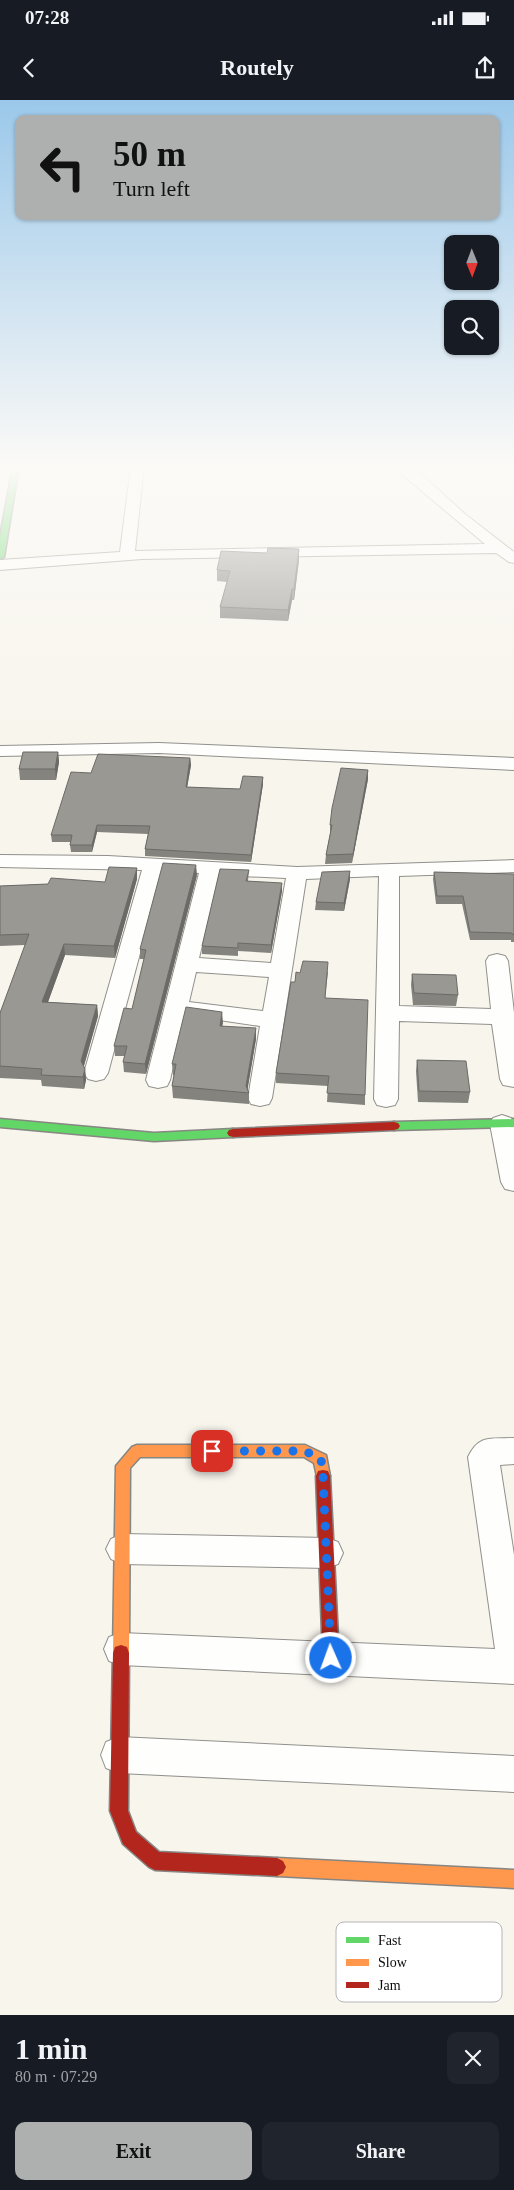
<!DOCTYPE html>
<html lang="en">
<head>
<meta charset="utf-8">
<style>
	body { margin:0; font-family:"Times New Roman",serif; background:#20242c; color:#f1f3f6; height:100vh; display:flex; flex-direction:column; font-size:19px; white-space:nowrap }
	* { box-sizing:border-box; margin:0 }
	p { font-size:16px; color:#9ea1a6 }
	.icon { flex:none; width:28px; height:28px; fill:none; stroke:currentColor; stroke-width:2; stroke-linecap:round; stroke-linejoin:round }
	.map { position:relative; height:1915px; overflow:hidden }
	.side { display:flex; flex-direction:column; background:#171b24; flex:1 }
	.side>* { flex:none }
	.guide { position:absolute; left:15px; top:15px; width:485px; height:105px; border-radius:10px; box-shadow:0 1px 4px #0004; background:#aeafaf; color:#111; overflow:hidden }
	.needle { width:32px; rotate:179deg }
	.fabs { position:absolute; left:444px; top:135px; display:grid; gap:10px }
	.fabs a { display:grid; place-items:center; width:55px; height:55px; border-radius:10px; background:#171b24; box-shadow:0 1px 4px #0004; font-size:25px }
	.pin { position:absolute; display:grid; place-items:center; width:42px; height:42px; color:#fff; margin:-21px; border-radius:10px; box-shadow:0 2px 8px #0006 }
	.me { position:absolute; width:55px; margin:-28px; rotate:358deg; stroke-linejoin:round; filter:drop-shadow(0 0 4px #0008) }
	.turn { display:flex; align-items:center; gap:18px; height:105px; padding:0 15px; font-size:22px }
	.turn .icon { width:65px; height:65px; stroke-width:2.5 }
	.turn b { display:block; font-size:35px; line-height:42px }
	.round { display:grid; place-items:center; flex:none; width:52px; height:52px; border-radius:10px; background:#20242c }
	.summary { display:flex; align-items:center; justify-content:space-between; height:85px; padding:0 15px }
	h1 { font-size:30px; font-weight:800; line-height:38px }
	.primary-button { display:flex; gap:10px; margin-top:auto; padding:10px 15px }
	.primary-button a { flex:1; height:58px; border-radius:10px; background:#aeafaf; color:#111; font-size:20px; font-weight:800; line-height:58px; text-align:center }
	.primary-button a+a { background:#20242c; color:#f1f3f6 }
	.status { display:flex; justify-content:space-between; align-items:center; height:35px; padding:0 25px; background:#171b24; direction:ltr }
	.status svg { height:14px; fill:currentColor }
	header { display:flex; justify-content:space-between; align-items:center; height:65px; padding:0 15px; background:#171b24; font-size:22px; font-weight:800 }
	.map>svg:first-child { display:block }
</style>
</head>
<body>
<div class="status"><b>07:28</b><svg viewBox="0 0 49 12"><path d="M0 12V9h3v3zM5 12V6h3v6zM10 12V3h3v9zM15 12V0h3v12zM26 1h20v11H26zM47 4h2v5h-2z"/></svg></div>
<header><svg class="icon" aria-label="back" viewBox="0 0 24 24"><path d="M15 5l-7 7 7 7"/></svg>Routely<svg class="icon" aria-label="share" viewBox="0 0 24 24"><path d="M12 15V3M7 8l5-5 5 5M5 13v7h14v-7"/></svg></header>
<div class="map">
<svg width="514" height="1915" viewBox="0 0 514 1915">
	<rect width="100%" height="100%" fill="#f8f5ed"/>
	<g fill="none" stroke-linecap="round" stroke-linejoin="round">
		<g stroke="#91908c" stroke-width="2">
			<g id="street">
				<polygon points="131,366 144,366 135,451 485,444 392,366 408,366 422,375 465,414 514,452 514,463 509,462 496,453 142,459 0,470 0,460 120,452"/>
				<polygon points="159,643 514,658 514,670 159,653 0,656 0,646"/>
				<path d="M0,755L108,756L297,767L514,760V772L399,776V906L491,909L486,861L489,856L497,854L505,856L508,861L514,913V987L503,985L500,979L492,924L399,921L398,999L395,1005L386,1007L377,1005L374,999L379,776L306,779L272,998L269,1004L260,1006L251,1004L248,998L260,926L185,915L170,980L167,986L158,988L149,986L146,980L199,773L162,771L108,973L104,979L96,981L88,979L84,973L142,770L0,767ZM219,775L286,778L271,863L199,858ZM196,872L269,877L263,911L189,902Z"/>
				<polygon points="502,1015 511,1018 514,1023 514,1091 505,1089 501,1082 490,1024 493,1018"/>
				<path d="M514,1338V1364L500,1365L514,1455V1584L121,1565L109,1561L104,1549L109,1537L121,1533L495,1549L468,1357C479,1334 491,1339 514,1338Z"/>
				<polygon points="122,1434 327,1438 338,1442 343,1453 338,1464 327,1468 122,1464 111,1459 106,1449 111,1439"/>
				<polygon points="119,1637 514,1656 514,1692 119,1673 106,1668 101,1655 106,1642"/>
			</g>
		</g>
		<g stroke="#888683" stroke-width="3">
			<g id="fast">
				<polygon points="13,366 19,366 4,457 0,459 0,437"/>
				<polygon points="0,1019 154,1033 233,1029 237,1030 239,1033 237,1036 233,1037 154,1041 0,1027"/>
				<polygon points="514,1019 514,1027 394,1030 390,1029 388,1026 390,1023 394,1022"/>
			</g>
		</g>
		<g stroke="#888683" stroke-width="3">
			<g id="slow">
				<polygon points="137,1345 305,1345 326,1355 330,1376 328,1381 323,1382 318,1381 314,1363 304,1357 140,1357 130,1368 129,1553 127,1559 121,1561 115,1559 113,1553 116,1366 132,1347"/>
				<polygon points="277,1758 514,1770 514,1788 277,1776 271,1773 268,1767 271,1761"/>
			</g>
		</g>
		<g stroke="#888683" stroke-width="3">
			<g id="jam">
				<polygon points="394,1022 398,1023 400,1026 398,1029 394,1030 233,1037 229,1036 227,1033 229,1030 233,1029"/>
				<polygon points="323,1370 328,1371 330,1376 339,1558 337,1564 331,1566 325,1564 323,1558 316,1376 318,1371"/>
				<polygon points="121,1545 127,1547 129,1553 128,1711 136,1732 159,1752 277,1758 283,1761 286,1767 283,1773 277,1776 155,1770 149,1767 123,1744 110,1711 113,1553 115,1547"/>
			</g>
		</g>
		<use href="#street" fill="#fefefc" fill-rule="evenodd"/>
		<use href="#fast" fill="#63d668" fill-rule="evenodd"/>
		<use href="#slow" fill="#ff974d" fill-rule="evenodd"/>
		<use href="#jam" fill="#b3261e" fill-rule="evenodd"/>
	</g>
	<g fill="#84837e">
		<polygon points="299,449 299,460 294,500 292,500 288,521 220,518 220,507 227,482 217,481 217,470 267,453"/>
		<polygon points="58,652 59,662 56,680 20,680 19,669"/>
		<polygon points="190,658 191,665 187,687 240,689 263,677 263,684 251,762 145,756 145,749 148,734 97,732 92,752 71,752 70,745 71,742 52,742 51,735"/>
		<polygon points="368,670 368,679 352,763 325,764 326,755 330,734 330,725"/>
		<polygon points="249,770 248,781 282,791 271,853 238,851 238,856 202,854 202,846"/>
		<polygon points="434,772 514,774 514,842 511,842 511,840 470,840 462,804 436,804 433,779"/>
		<polygon points="197,775 146,974 124,972 123,962 125,956 115,956 114,946 132,909 144,859 140,859 140,849"/>
		<polygon points="137,779 115,858 65,855 48,902 97,905 98,916 84,966 85,969 86,980 84,989 42,986 41,980 0,978 0,913 25,845 0,846 0,786 105,782"/>
		<polygon points="350,779 344,811 315,810 316,802"/>
		<polygon points="328,872 325,898 365,995 365,1005 327,1002 328,986 276,983 276,973 295,882 300,873"/>
		<polygon points="412,874 458,895 456,906 413,905 411,885"/>
		<polygon points="222,912 222,926 256,939 247,990 249,993 249,1004 173,998 172,986 174,975 173,975 172,964"/>
		<polygon points="417,960 470,992 468,1003 418,1002 416,971"/>
	</g>
	<g fill="#6c6a67">
		<polygon points="299,449 299,460 294,500 294,489"/>
		<polygon points="292,489 292,500 288,521 288,510"/>
		<polygon points="58,652 59,662 56,680 55,669"/>
		<polygon points="190,658 191,665 186,694 186,687"/>
		<polygon points="368,670 368,679 352,763 353,754"/>
		<polygon points="263,677 263,684 251,762 251,755"/>
		<polygon points="97,725 97,732 92,752 92,745"/>
		<polygon points="196,765 197,775 146,974 145,964"/>
		<polygon points="137,768 137,779 115,858 114,846"/>
		<polygon points="350,771 350,779 344,811 344,803"/>
		<polygon points="282,783 282,791 271,853 271,845"/>
		<polygon points="64,844 65,855 44,913 42,902"/>
		<polygon points="97,905 98,916 82,972 81,961"/>
		<polygon points="222,912 223,923 220,937 220,926"/>
		<polygon points="256,928 256,939 247,993 246,986"/>
		<polygon points="85,969 86,980 84,989 83,977"/>
	</g>
	<g fill="#9a9893" stroke="#6c6a67">
		<polygon points="268,448 299,449 294,489 292,489 288,510 220,507 230,471 217,470 221,451 267,453"/>
		<polygon points="23,652 58,652 55,669 19,669"/>
		<polygon points="98,654 190,658 186,687 240,689 243,676 263,677 251,755 145,749 150,726 97,725 92,745 70,745 72,735 51,735 71,672 91,673"/>
		<polygon points="341,668 368,670 353,754 326,755 332,725 330,725 332,708"/>
		<polygon points="163,763 196,765 145,964 123,962 127,946 114,946 124,908 132,909 146,850 140,849"/>
		<polygon points="109,767 137,768 114,846 64,844 42,902 97,905 81,961 85,969 83,977 41,975 42,969 0,966 0,913 29,834 0,835 0,786 48,784 51,778 105,782"/>
		<polygon points="220,769 249,770 246,781 282,783 271,845 238,843 238,848 202,846"/>
		<polygon points="350,771 344,803 316,802 322,772"/>
		<polygon points="434,772 514,774 514,835 512,834 512,833 470,832 463,796 437,796"/>
		<polygon points="303,861 328,862 325,898 368,900 365,995 327,993 329,976 276,973 291,882 295,882 296,872 300,873"/>
		<polygon points="412,874 456,875 458,895 414,893"/>
		<polygon points="186,907 222,912 220,926 256,928 246,986 249,993 172,986 176,964 172,964"/>
		<polygon points="417,960 466,961 470,992 419,991"/>
	</g>
	<linearGradient id="sky" x2="0" y2="1"><stop stop-color="#9bc8ea"/><stop offset="0.58" stop-color="#fcfaf7"/><stop offset="1" stop-color="#fcfaf7" stop-opacity="0"/></linearGradient>
	<rect width="514" height="634" fill="url(#sky)"/>
	<g fill="none" stroke-linecap="round" stroke-linejoin="round">
		<polyline stroke="#1a73e8" stroke-width="9" stroke-dasharray="0 16.2" points="212,1351 305,1351 321,1359 323,1376 331,1558"/>
	</g>
	<rect x="336" y="1822" width="166" height="80" rx="8" fill="#fff" stroke="#b6b6b6" stroke-width="1"/>
	<rect x="346" y="1837" width="23" height="6" fill="#63d668"/>
	<rect x="346" y="1859" width="23" height="7" fill="#ff974d"/>
	<rect x="346" y="1882" width="23" height="6" fill="#b3261e"/>
	<g font-size="14" fill="#0a0a0a">
		<text x="378" y="1845">Fast</text>
		<text x="378" y="1867">Slow</text>
		<text x="378" y="1890">Jam</text>
	</g>
</svg>
<div class="fabs">
<a><svg class="needle" viewBox="-14 -14 28 28"><path d="M0-13l5 13h-10z" fill="#e53935"/><path d="M0 13l5-13h-10z" fill="#9ea1a6"/></svg></a>
<a><svg class="icon" aria-label="search" viewBox="0 0 24 24"><circle cx="10" cy="10" r="6"/><path d="M15 15l6 6"/></svg></a>
</div>
<div class="pin" style="left:212px;top:1351px;background:#d93025"><svg class="icon" aria-label="arrive" viewBox="0 0 24 24"><path d="M6 21V4h12l-3 4 3 4H6"/></svg></div>
<svg class="me" style="left:331px;top:1558px" viewBox="-20 -20 40 40"><circle r="17" fill="#1a73e8" stroke="#fff" stroke-width="3"/><path d="M0-11L8 9 0 5-8 9z" fill="#fff"/></svg>
<div class="guide">
<div class="turn"><svg class="icon" aria-label="left" viewBox="0 0 24 24"><path d="M17 20v-9H6M10 6l-5 5 5 5"/></svg><div><b>50 m</b>Turn left</div></div>
</div>
</div>
<section class="side">
<div class="summary"><div><h1>1 min</h1><p>80 m · 07:29</p></div><a class="round"><svg class="icon" aria-label="close" viewBox="0 0 24 24"><path d="M6 6l12 12M18 6L6 18"/></svg></a></div>
<div class="primary-button"><a>Exit</a><a>Share</a></div>
</section>
</body>
</html>
